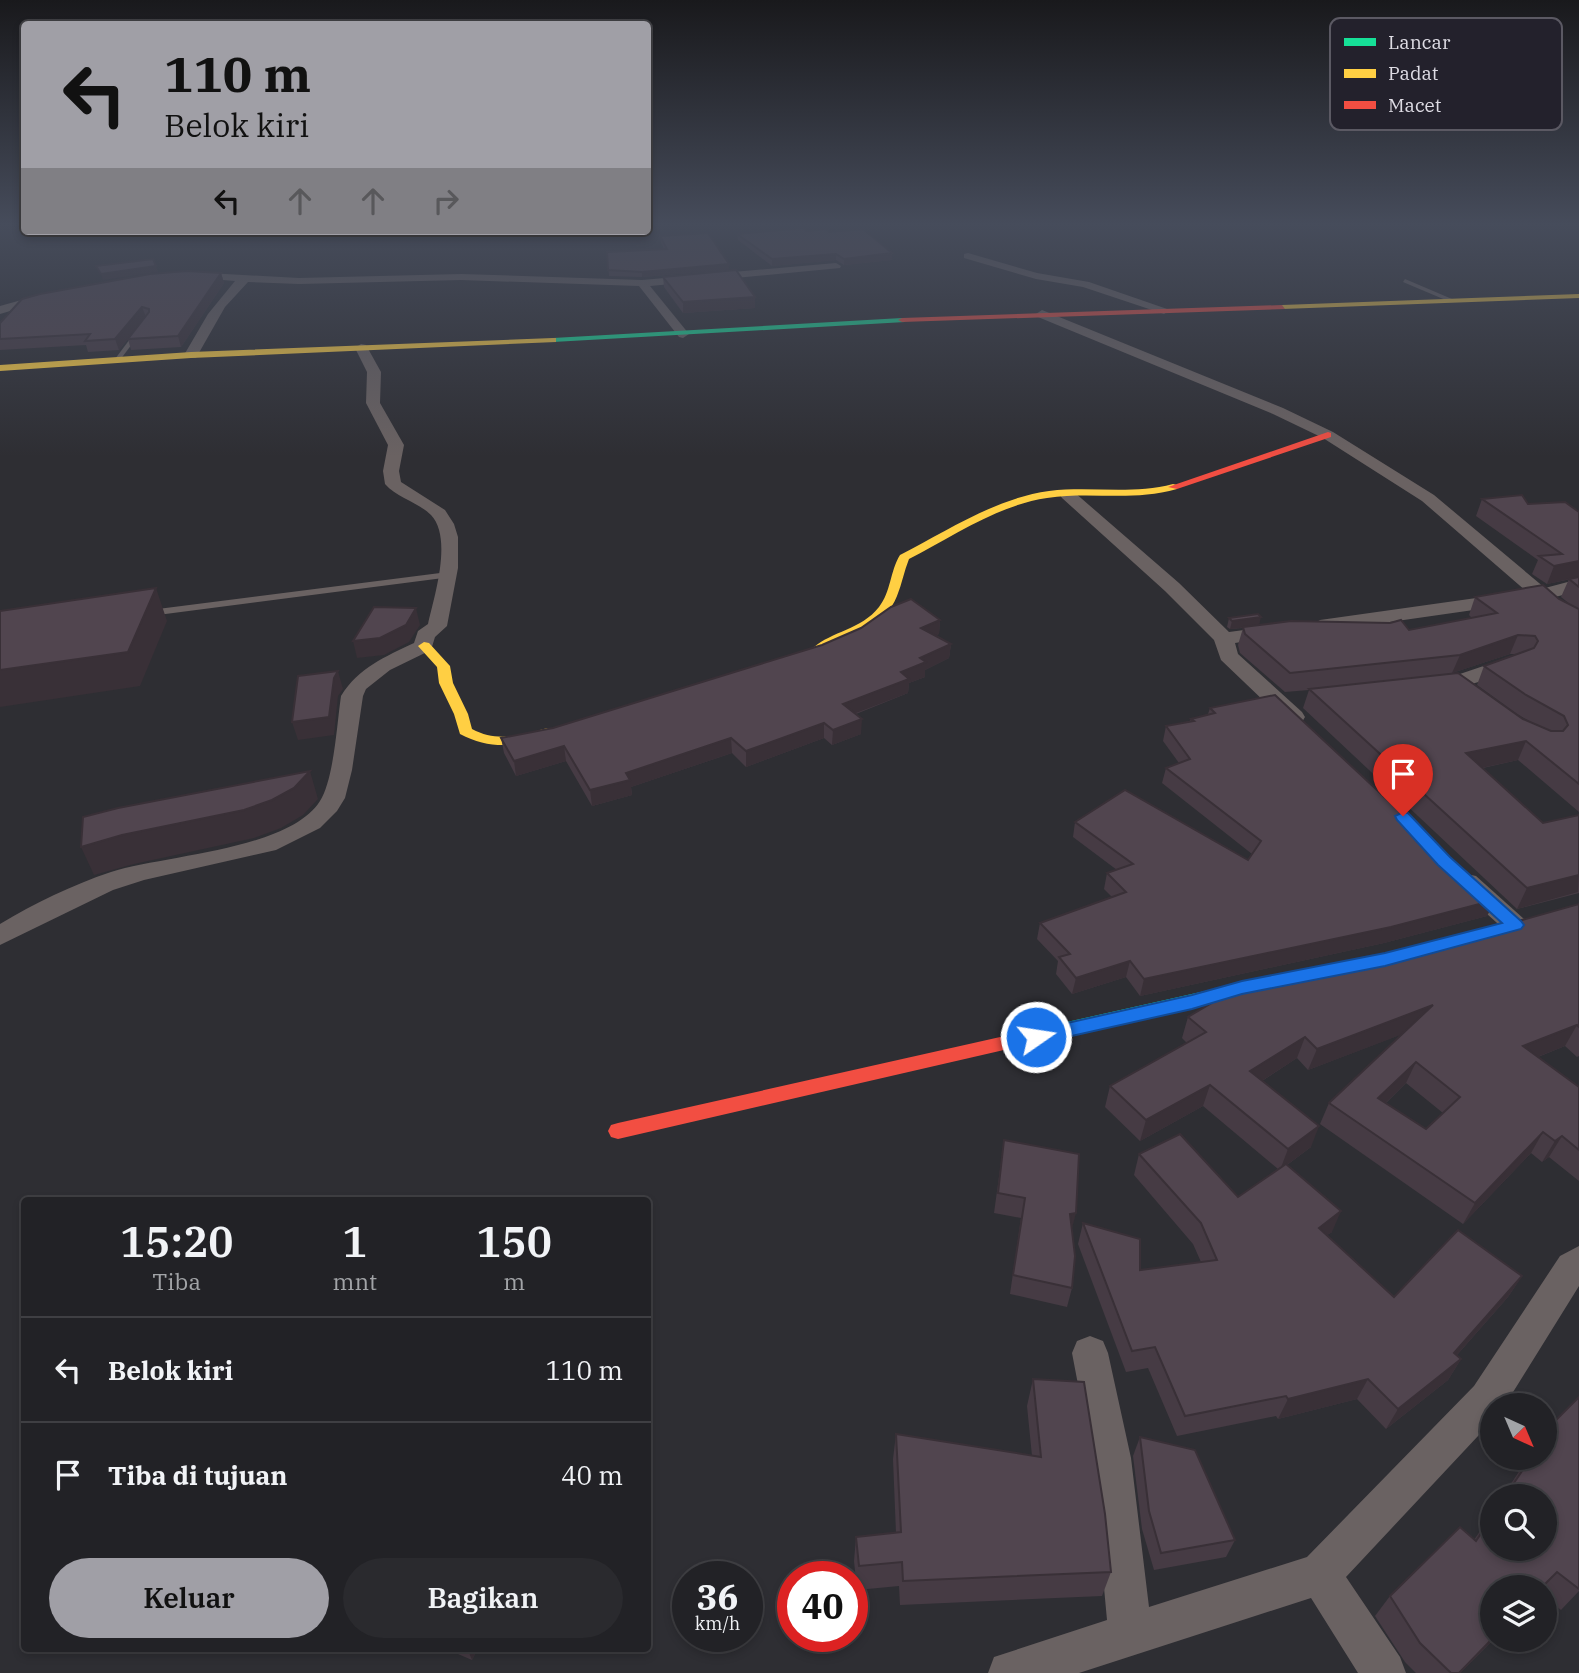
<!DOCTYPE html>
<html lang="id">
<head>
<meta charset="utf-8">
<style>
	body { margin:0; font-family:"IBM Plex Serif",serif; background:#2a2a2e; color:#f1f3f6; height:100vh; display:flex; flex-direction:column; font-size:26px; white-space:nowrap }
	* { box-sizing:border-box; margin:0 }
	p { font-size:23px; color:#a2a4a7 }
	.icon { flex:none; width:38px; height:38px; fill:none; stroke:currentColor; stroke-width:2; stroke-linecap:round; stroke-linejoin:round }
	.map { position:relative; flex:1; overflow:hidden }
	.panel { position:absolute; left:21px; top:1197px; width:630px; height:455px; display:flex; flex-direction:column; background:#222226; border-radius:7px; box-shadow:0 4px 10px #0003,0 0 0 2px #3f3f43 }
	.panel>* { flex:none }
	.guide { position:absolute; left:21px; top:21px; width:630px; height:214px; border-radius:7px; box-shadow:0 4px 10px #0003,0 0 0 2px #3f3f43; background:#a09fa6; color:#111; overflow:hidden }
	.needle { width:46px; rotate:136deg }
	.tools { position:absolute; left:1480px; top:1393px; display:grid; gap:14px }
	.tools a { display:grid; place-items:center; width:77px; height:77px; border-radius:50%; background:#222226; box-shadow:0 4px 10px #0003,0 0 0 2px #3f3f43; font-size:35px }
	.speed { position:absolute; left:672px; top:1561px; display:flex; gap:14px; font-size:35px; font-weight:700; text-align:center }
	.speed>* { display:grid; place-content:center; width:91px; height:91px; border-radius:50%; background:#222226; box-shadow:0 4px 10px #0003,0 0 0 2px #3f3f43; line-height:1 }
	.speed small { font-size:18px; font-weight:400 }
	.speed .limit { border:10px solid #d22; background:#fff; color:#111 }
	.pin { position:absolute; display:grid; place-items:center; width:60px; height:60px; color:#fff; margin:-72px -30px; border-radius:50% 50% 50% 0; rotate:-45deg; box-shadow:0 0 7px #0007 }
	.pin .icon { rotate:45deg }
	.me { position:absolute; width:77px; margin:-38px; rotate:77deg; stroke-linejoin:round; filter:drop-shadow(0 0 5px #0008) }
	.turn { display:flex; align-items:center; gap:24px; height:147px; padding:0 28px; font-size:32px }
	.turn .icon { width:91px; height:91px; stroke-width:2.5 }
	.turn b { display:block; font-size:49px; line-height:60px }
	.lanes { display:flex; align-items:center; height:66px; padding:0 28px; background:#0003; justify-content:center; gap:35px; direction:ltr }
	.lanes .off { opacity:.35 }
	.eta { display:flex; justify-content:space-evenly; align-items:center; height:119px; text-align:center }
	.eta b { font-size:42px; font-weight:600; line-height:49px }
	.primary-button { display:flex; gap:14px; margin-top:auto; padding:14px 28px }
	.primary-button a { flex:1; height:80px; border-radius:42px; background:#a09fa6; color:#111; font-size:28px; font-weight:600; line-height:80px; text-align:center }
	.primary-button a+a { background:#2a2a2e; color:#f1f3f6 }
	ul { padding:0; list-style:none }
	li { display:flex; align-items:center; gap:21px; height:105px; padding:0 28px; border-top:2px solid #3f3f43 }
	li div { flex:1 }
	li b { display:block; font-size:26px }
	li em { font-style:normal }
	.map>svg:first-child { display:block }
</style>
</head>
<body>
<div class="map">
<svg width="1579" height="1673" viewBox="0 0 1579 1673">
	<rect width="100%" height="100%" fill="#2e2e33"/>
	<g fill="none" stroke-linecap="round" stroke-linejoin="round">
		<g fill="#6a6262" fill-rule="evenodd">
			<polygon points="1405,279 1452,299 1453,300 1448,301 1403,282"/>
			<polygon points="136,331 141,332 120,360 116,360 115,359"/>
			<polygon points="448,572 453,575 451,577 150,616 145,613 150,610"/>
		</g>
		<g fill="#6a6262" fill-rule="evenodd">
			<polygon points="968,253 1037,273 1089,282 1170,310 1164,314 1083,287 1036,279 964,258 964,254"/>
			<polygon points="836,263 841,266 840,268 650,286 689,334 683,338 679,337 639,286 461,280 299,284 248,282 225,307 196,358 186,358 184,355 208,314 235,281 186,277 186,273 190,272 299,278 461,274 642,280"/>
			<polygon points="50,292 54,294 54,298 0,314 0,306"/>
			<polygon points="1042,310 1283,408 1333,432 1434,495 1545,588 1579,579 1579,591 1555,597 1579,615 1579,629 1553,615 1537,601 1320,632 1313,630 1310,626 1320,620 1526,591 1422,501 1323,438 1273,414 1038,317 1036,314"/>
			<path d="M361,344L366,345L381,372L380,403L404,445L399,471L401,482L445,510L454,524L458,537V568L447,626L435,637L431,650L390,670L366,689L363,696L352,770L345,798L337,811L320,828L276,850L144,880L113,890L0,945V924C35,903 72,885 111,872C165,855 289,850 320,801C334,779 337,723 341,696C359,667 385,657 414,643L418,631L428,624C434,597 453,538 431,515C418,502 397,498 385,484L383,471L388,445L366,403L367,372L355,348Z"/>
			<polygon points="1068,490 1074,492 1179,583 1229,632 1274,626 1281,628 1284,632 1281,636 1235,643 1238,654 1302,712 1305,717 1302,722 1286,722 1221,660 1214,640 1165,591 1062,498 1060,495"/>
			<path d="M1513,656L1520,658L1523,662L1520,666C1492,676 1458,695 1427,687L1424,683L1427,679L1454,676Z"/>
			<polygon points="1467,874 1476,876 1524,919 1528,925 1524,931 1515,934 1506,931 1458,888 1454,882 1458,876"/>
			<polygon points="1579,1246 1579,1286 1505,1405 1493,1405 1493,1420 1346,1577 1400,1657 1406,1673 1358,1673 1311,1598 1079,1673 988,1673 994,1657 1107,1620 1092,1458 1072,1353 1077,1341 1090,1336 1103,1341 1108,1353 1131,1458 1149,1607 1307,1557 1474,1386 1560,1256"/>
		</g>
		<g fill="#16e098" fill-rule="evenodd">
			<polygon points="902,318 905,322 553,342 549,340 553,338"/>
			<polygon points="1277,975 1283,976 1286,981 1283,986 1040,1042 1033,1040 1031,1035 1033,1030 1040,1028"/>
		</g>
		<g fill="#ffcf43" fill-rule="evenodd">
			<polygon points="1579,294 1579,298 1282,309 1278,307 1282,305"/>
			<polygon points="553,338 556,338 556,342 191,358 0,371 0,365 191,352"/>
			<path d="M1173,484L1177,485V489C1130,502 1092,491 1047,498C998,505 952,537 909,559C904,571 902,584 897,596C885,626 852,639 824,651L819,652L813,648C832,631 861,630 879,607C891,592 890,571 900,555C947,531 996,498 1049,491C1091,486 1131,495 1173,484Z"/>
			<path d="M424,642L429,643L450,666L453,683L468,714L472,729C498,743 520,735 548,728L553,729L555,732L553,735C520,746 492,751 460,734L454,714L439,683L437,667L418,646Z"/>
		</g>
		<g fill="#f24e42" fill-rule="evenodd">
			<polygon points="1282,305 1285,309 902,322 898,320 902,318"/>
			<polygon points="1328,432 1331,433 1331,437 1177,489 1168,487"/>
			<polygon points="1040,1028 1047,1030 1049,1035 1047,1040 618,1139 611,1137 608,1131 611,1125 618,1123"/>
		</g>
	</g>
	<g fill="#463b44" fill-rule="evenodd">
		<polygon points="807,231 829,232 892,253 892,260 844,265 836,260 772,266 738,240 737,234"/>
		<polygon points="660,236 729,264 729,270 642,277 609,276 607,252 664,249 661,242"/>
		<polygon points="221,273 224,283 181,347 131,350 128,339 132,334 119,350 88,352 86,345 0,350 0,322"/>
		<polygon points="663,277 755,297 755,308 683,313 664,287"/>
		<path d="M1482,499L1528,504L1579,512V812L1518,760L1483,768L1543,823L1579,815V893L1517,909L1303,708L1309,690L1285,692L1240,653L1238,645L1243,628L1230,629L1227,627L1229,618L1259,625L1409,630L1472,618L1469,615L1475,597L1559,599L1571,605L1561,597L1569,579L1576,578L1547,584L1532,574L1538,560L1476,516ZM1510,654H1517L1484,666L1477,685L1517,714L1536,725L1523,719L1452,673Z"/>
		<polygon points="940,620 939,634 936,635 951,644 949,658 925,670 925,677 909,683 908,693 856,714 861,734 832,745 824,738 746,767 732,753 631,787 632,795 592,806 566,761 516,776 504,753 501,738 553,728 822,645"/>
		<polygon points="1210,708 1495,900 1487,916 1384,943 1140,996 1126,977 1072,994 1056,974 1058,961 1037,939 1040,923 1112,897 1104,889 1107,873 1117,870 1073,837 1075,822 1248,860 1252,854 1162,783 1166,768 1179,763 1163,741 1166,726 1190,721 1191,719 1208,714"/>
		<path d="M1579,904V1056L1577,1057L1565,1046L1538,1057L1579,1087V1181L1549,1157L1542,1162L1531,1153L1463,1224L1320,1124L1329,1103L1402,1034L1308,1070L1297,1058L1262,1081L1311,1147L1287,1165L1332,1232L1327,1235L1394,1297L1522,1276L1508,1297L1457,1355L1461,1359L1448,1380L1386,1429L1357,1399L1278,1419L1276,1416L1177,1436L1148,1368L1126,1372L1078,1244L1083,1223L1140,1270L1201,1262L1193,1244L1134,1175L1139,1154L1238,1197L1278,1169L1203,1106L1140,1141L1105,1107L1110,1086L1187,1043L1182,1038L1188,1017L1394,956ZM1406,1083L1443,1113L1426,1129L1386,1103Z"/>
		<polygon points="1004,1140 1072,1229 1072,1288 1067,1307 1010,1294 1021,1218 994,1213"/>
		<polygon points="1033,1379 1111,1572 1102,1596 900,1605 899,1586 857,1590 854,1561 856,1537 896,1533 893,1459 896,1434 1032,1456 1027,1406"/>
		<polygon points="1579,1397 1579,1591 1561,1610 1545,1597 1545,1587 1493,1587 1493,1640 1460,1673 1416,1673 1405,1662 1375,1616 1390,1596 1474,1540 1493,1512 1493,1549 1545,1496 1503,1496 1526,1461 1523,1458 1545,1458"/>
		<polygon points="1140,1437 1235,1540 1226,1557 1154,1570 1142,1529 1133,1456"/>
		<polygon points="444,1648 478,1648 472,1660"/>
	</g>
	<g fill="#393037">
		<polygon points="892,253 892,260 844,265 844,259"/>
		<polygon points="836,254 836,260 772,266 772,259"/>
		<polygon points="729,264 729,270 642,277 642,272"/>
		<polygon points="156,266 158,272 103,280 101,274"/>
		<polygon points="221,273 224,283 181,347 178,336"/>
		<polygon points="755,297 755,308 683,313 683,302"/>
		<polygon points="142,307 146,317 119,350 115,339"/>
		<polygon points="1579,561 1579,577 1547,584 1554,566"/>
		<polygon points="156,588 167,621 140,686 0,707 0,670"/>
		<polygon points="416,608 420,625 409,642 384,655 357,658 353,641"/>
		<polygon points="1261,617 1259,626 1230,629 1232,621"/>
		<polygon points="940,620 939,634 920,642 921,628"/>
		<polygon points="1518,635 1510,654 1452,673 1460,655"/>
		<polygon points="951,644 949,658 925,670 925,677 909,683 908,693 843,718 843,704 920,658"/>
		<polygon points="338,671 343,689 338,696 334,735 298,740 292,722 334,678"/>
		<polygon points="862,719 861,734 832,745 833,730"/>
		<polygon points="824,723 824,738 746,767 746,751"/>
		<polygon points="731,738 732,753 631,787 632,795 592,806 590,790 626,773"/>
		<polygon points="1526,741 1518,760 1458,773 1466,753"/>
		<polygon points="564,746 566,761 516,776 514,761"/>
		<polygon points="310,771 318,799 303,815 281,828 254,838 134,864 94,875 81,847"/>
		<polygon points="1579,875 1578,892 1517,909 1527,888"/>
		<polygon points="1495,900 1487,916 1384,943 1140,996 1144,979"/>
		<polygon points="1130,961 1126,977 1072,994 1076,978"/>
		<polygon points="1433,1005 1424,1026 1308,1070 1317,1049"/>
		<polygon points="1577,1025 1565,1046 1512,1067 1523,1046"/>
		<polygon points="1305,1037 1297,1058 1243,1093 1250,1071"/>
		<polygon points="1416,1062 1406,1083 1369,1119 1378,1098"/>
		<polygon points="1210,1085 1203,1106 1140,1141 1146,1120"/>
		<polygon points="1319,1126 1311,1147 1280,1170 1288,1149"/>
		<polygon points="1543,1132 1531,1153 1463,1224 1475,1203"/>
		<polygon points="1562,1136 1549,1157 1542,1162 1555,1141"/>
		<polygon points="1341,1211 1332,1232 1309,1248 1319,1228"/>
		<polygon points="1076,1213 1071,1232 1070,1214"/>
		<polygon points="1522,1276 1508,1297 1441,1373 1454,1353"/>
		<polygon points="1461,1359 1448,1380 1386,1429 1398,1409"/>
		<polygon points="1368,1379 1357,1399 1278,1419 1288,1399"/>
		<polygon points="467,1648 478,1648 472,1660"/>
	</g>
	<g fill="#51454f" stroke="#393037" stroke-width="2" fill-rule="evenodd">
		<polygon points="803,228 807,231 826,229 829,232 863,229 892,253 844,259 836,254 772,259 737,234"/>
		<polygon points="708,233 729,264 642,272 608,270 607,252 667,249 660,236"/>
		<polygon points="153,259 156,266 101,274 96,266"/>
		<polygon points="736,270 755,297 683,302 663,277"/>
		<polygon points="187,271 221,273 178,336 128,339 149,312 149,309 142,307 115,339 85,341 90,334 0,339 0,323 22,299 40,294 150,274"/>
		<polygon points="1522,495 1528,504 1565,502 1579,512 1579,561 1554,566 1539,556 1562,554 1482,499"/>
		<polygon points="1579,577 1579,587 1569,579"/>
		<polygon points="1543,585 1559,599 1579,609 1579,784 1526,741 1466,753 1543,823 1579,815 1579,875 1527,888 1309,689 1458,673 1523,719 1551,731 1563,731 1568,725 1564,716 1526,695 1484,666 1534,648 1538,641 1535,636 1518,635 1460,655 1290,673 1245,634 1243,627 1291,621 1390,623 1401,620 1409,630 1497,613 1475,597"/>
		<polygon points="156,588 128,652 0,670 0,611"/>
		<polygon points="911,599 940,620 921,628 951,644 920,658 926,662 901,672 909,679 843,704 862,719 833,730 824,723 746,751 731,738 626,773 630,780 590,790 564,746 514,761 501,738 553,728 822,645 861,628 891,607"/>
		<polygon points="374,607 416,608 406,625 380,638 353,641"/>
		<polygon points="1258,614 1261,617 1232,621 1229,618"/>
		<polygon points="338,671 334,678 329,717 292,722 298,676"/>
		<polygon points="1275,695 1495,900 1391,927 1144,979 1130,961 1076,978 1059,957 1070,954 1040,923 1126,892 1107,873 1133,864 1075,822 1125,790 1248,860 1261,841 1166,768 1190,759 1166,726 1194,721 1191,719 1215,713 1210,708"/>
		<polygon points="310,771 294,788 272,800 244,810 122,835 81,847 83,817 118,808"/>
		<path d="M1579,904V1027L1577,1025L1523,1046L1579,1087V1150L1562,1136L1555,1141L1543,1132L1475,1203L1329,1103L1433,1005L1317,1049L1305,1037L1250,1071L1319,1126L1288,1149L1210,1085L1146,1120L1110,1086L1206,1032L1188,1017L1239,987L1249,984L1394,956ZM1416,1062L1460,1097L1426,1129L1378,1098Z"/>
		<polygon points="1180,1134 1238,1197 1286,1164 1341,1211 1319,1228 1394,1297 1458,1230 1522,1276 1454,1353 1461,1359 1398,1409 1368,1379 1288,1399 1286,1396 1185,1416 1155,1347 1132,1351 1083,1223 1140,1239 1140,1270 1217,1260 1201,1223 1139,1154"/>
		<polygon points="1004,1140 1079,1154 1076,1213 1070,1214 1075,1256 1072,1288 1013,1275 1025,1198 998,1193"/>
		<polygon points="1033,1379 1084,1382 1105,1514 1111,1572 903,1581 902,1562 859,1566 856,1537 901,1532 896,1434 1041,1457"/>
		<polygon points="1579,1397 1579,1589 1557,1572 1542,1587 1493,1587 1493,1638 1459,1673 1451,1673 1420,1643 1390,1596 1460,1527 1476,1541 1493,1515 1493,1549 1545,1549 1545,1496 1505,1496 1531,1458 1545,1458 1545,1431"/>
		<polygon points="1140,1437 1195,1450 1235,1540 1161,1553 1149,1511"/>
	</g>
	<linearGradient id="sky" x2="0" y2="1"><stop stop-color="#19191c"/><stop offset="0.49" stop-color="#464c5b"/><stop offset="1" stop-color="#464c5b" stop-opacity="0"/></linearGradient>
	<rect width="1579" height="457" fill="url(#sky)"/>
	<polygon fill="#1a73e8" stroke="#114b97" stroke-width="2" points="1403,812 1408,813 1450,857 1521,921 1524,925 1521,929 1385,966 1242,994 1192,1009 1036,1044 1029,1042 1026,1037 1029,1032 1036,1030 1192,995 1242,981 1385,953 1502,923 1438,865 1397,820 1395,816"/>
	<rect x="1330" y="18" width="232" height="112" rx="10" fill="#23212c" stroke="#5b5963" stroke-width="2"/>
	<rect x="1344" y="38" width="32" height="8" fill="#16e098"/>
	<rect x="1344" y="69" width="32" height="9" fill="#ffcf43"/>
	<rect x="1344" y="101" width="32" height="8" fill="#f24e42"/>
	<g font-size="19" fill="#dedce4">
		<text x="1388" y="49">Lancar</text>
		<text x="1388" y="80">Padat</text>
		<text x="1388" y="112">Macet</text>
	</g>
</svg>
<div class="tools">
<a><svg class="needle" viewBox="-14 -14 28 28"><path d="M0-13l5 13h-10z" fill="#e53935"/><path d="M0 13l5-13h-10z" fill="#a2a4a7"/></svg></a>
<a><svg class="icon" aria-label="search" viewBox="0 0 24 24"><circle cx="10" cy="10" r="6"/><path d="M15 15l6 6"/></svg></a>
<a><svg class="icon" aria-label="layers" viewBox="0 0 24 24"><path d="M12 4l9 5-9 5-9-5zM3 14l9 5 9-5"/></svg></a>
</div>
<div class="speed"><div>36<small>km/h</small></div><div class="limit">40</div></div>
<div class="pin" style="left:1403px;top:816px;background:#d93025"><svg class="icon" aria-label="arrive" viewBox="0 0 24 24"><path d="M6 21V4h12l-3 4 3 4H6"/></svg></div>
<svg class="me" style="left:1036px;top:1037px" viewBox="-20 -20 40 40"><circle r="17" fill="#1a73e8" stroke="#fff" stroke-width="3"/><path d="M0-11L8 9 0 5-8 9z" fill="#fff"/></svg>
<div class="guide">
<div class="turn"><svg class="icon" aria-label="left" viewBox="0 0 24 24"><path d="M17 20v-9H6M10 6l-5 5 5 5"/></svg><div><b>110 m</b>Belok kiri</div></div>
<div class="lanes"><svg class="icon" aria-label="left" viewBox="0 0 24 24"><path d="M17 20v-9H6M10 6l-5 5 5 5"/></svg><svg class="icon off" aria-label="ahead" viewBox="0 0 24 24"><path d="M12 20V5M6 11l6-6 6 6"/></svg><svg class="icon off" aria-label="ahead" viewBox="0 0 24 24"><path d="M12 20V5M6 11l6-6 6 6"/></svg><svg class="icon off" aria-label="right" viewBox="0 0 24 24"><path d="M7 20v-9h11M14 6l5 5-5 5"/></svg></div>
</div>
<section class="panel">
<div class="eta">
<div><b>15:20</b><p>Tiba</p></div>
<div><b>1</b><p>mnt</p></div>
<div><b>150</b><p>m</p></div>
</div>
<ul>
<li><svg class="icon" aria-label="left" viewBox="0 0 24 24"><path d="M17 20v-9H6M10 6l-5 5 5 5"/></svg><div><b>Belok kiri</b></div><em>110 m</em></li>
<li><svg class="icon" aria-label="arrive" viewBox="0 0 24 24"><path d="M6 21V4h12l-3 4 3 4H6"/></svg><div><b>Tiba di tujuan</b></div><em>40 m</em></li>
</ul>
<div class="primary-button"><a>Keluar</a><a>Bagikan</a></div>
</section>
</div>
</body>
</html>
